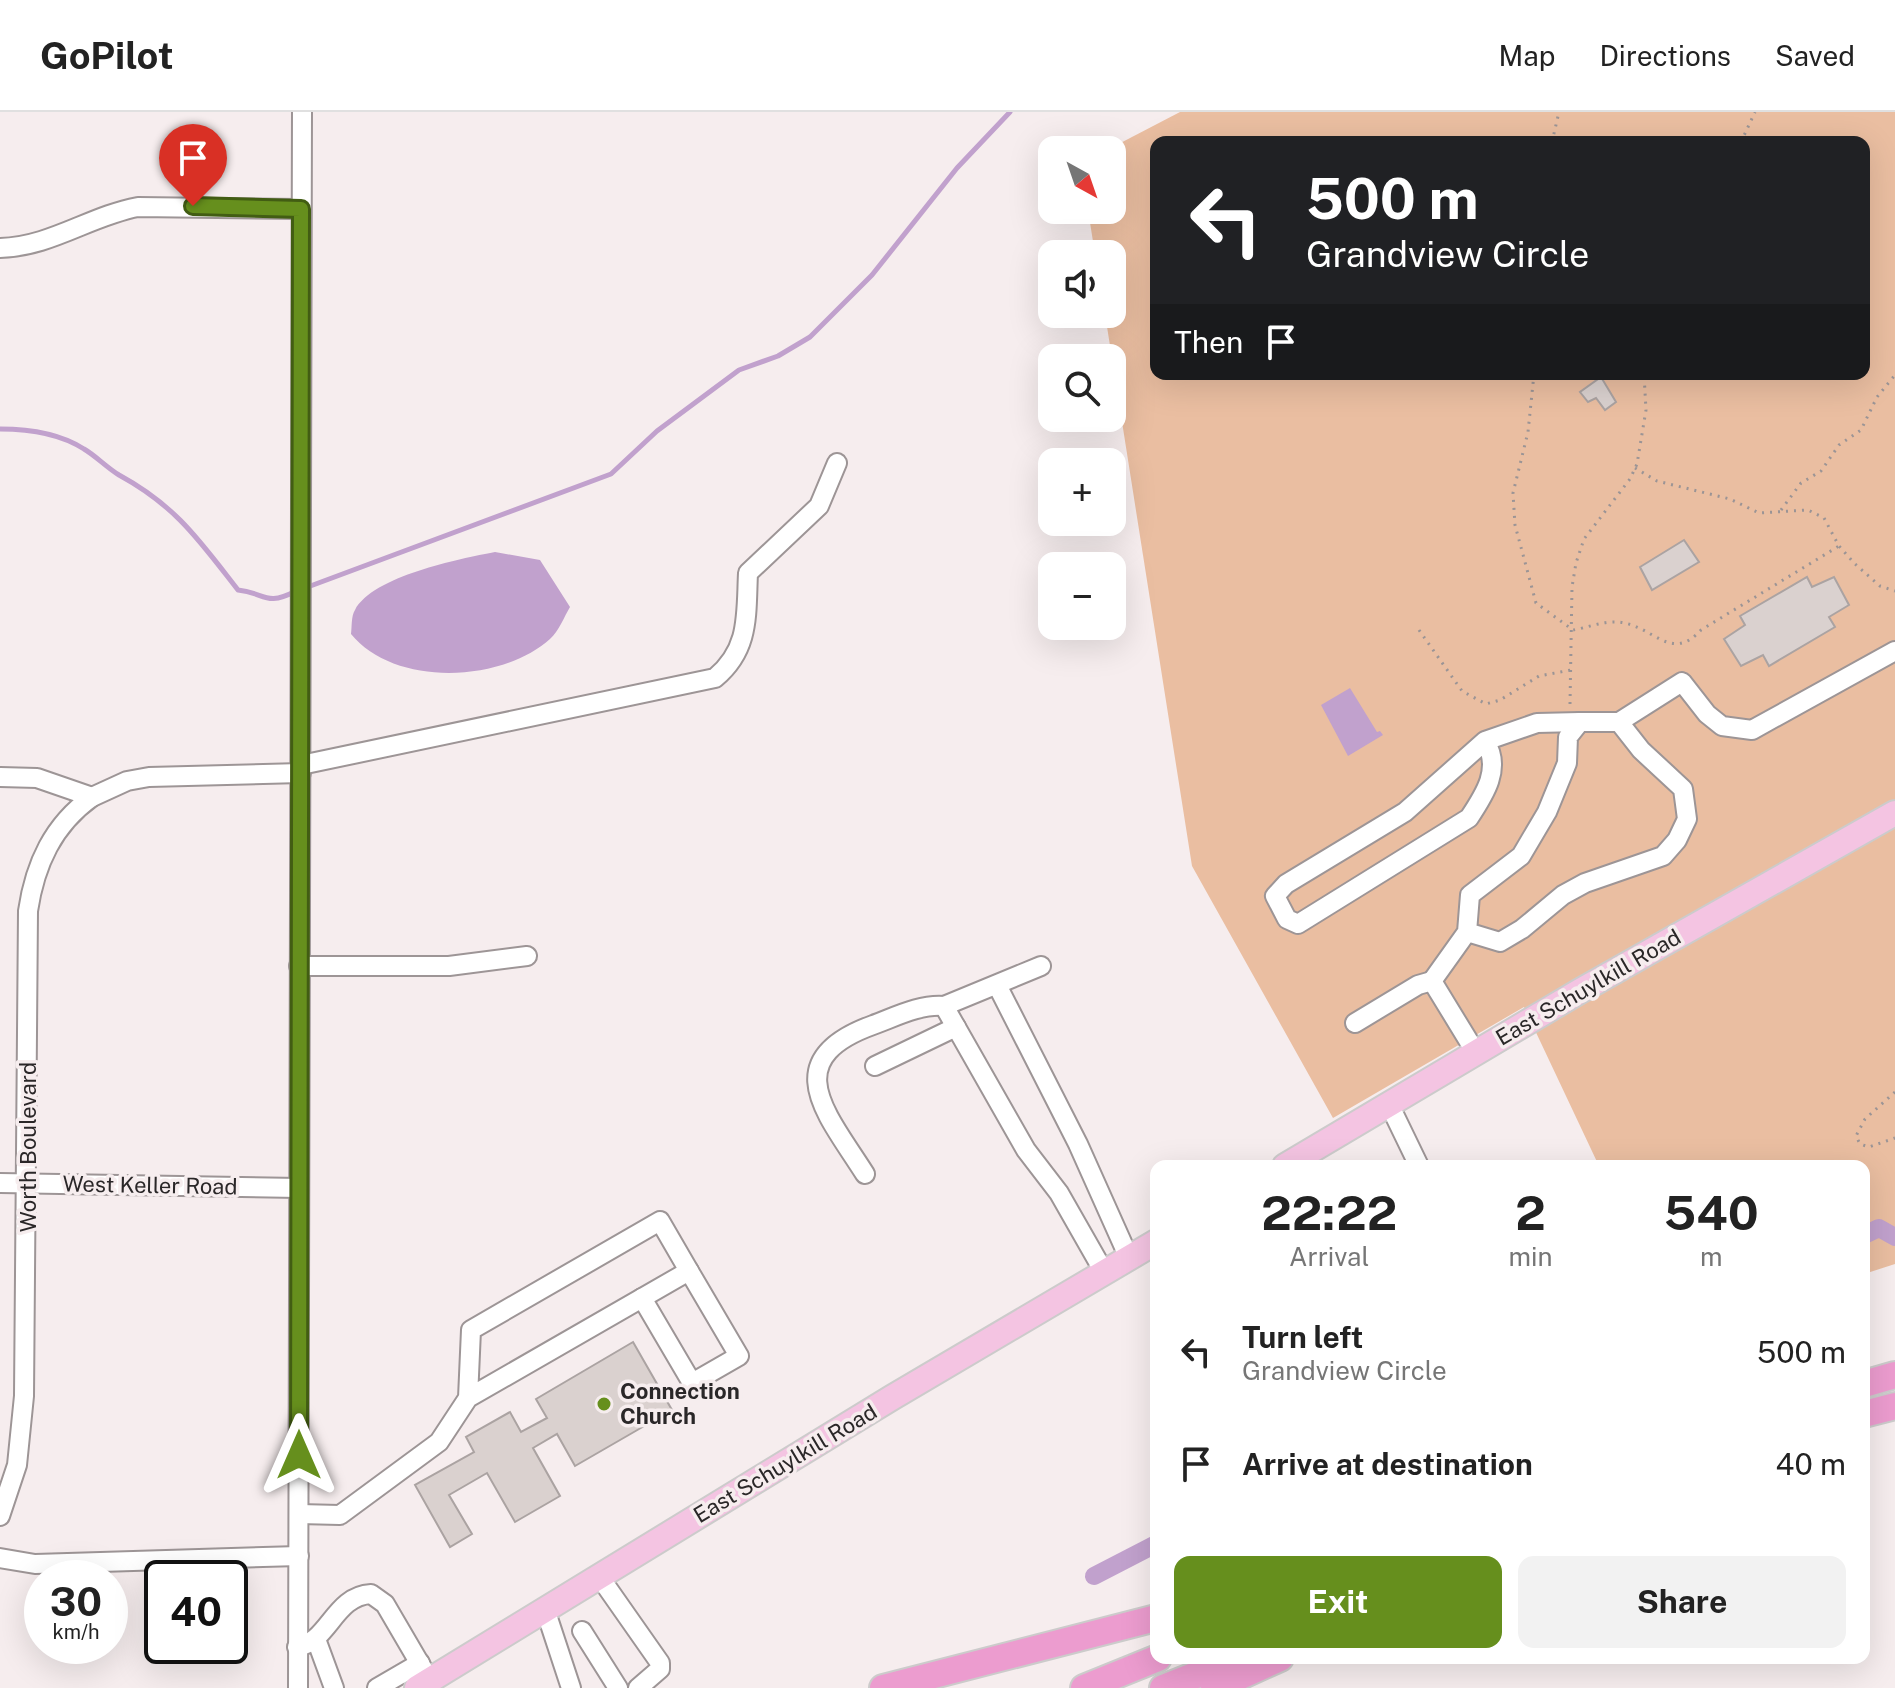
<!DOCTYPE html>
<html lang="en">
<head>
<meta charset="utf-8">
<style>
	body { margin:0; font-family:"Public Sans",sans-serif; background:#f2f2f2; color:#222; height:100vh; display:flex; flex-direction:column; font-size:30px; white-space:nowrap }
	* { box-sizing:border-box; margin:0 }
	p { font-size:26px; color:#767676 }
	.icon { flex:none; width:44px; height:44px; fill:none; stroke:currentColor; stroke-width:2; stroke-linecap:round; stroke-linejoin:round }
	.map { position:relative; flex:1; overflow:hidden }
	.panel { position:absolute; left:1150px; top:1048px; width:720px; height:504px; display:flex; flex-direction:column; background:#fff; border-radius:16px; box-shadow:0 8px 32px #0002 }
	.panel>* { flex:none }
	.top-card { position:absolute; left:1150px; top:24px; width:720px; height:244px; border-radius:16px; box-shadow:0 8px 32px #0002; background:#202124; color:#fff; overflow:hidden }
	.needle { width:52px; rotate:140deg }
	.buttons { position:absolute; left:1038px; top:24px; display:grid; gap:16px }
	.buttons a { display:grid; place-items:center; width:88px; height:88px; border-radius:16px; background:#fff; box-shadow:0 8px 32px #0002; font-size:40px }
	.speed { position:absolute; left:24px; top:1448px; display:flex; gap:16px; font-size:40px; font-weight:700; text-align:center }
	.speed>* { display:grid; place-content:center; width:104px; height:104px; border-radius:50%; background:#fff; box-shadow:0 8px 32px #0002; line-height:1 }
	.speed small { font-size:20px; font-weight:400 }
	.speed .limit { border:4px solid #111; border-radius:12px; background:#fff; color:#111 }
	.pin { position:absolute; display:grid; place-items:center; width:68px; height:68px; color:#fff; margin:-82px -34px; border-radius:50% 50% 50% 0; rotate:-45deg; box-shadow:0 0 8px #0007 }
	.pin .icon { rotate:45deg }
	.me { position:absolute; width:88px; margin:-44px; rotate:0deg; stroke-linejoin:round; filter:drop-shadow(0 0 6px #0008) }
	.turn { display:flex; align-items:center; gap:28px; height:168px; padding:0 24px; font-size:36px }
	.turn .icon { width:104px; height:104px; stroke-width:2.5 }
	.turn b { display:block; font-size:56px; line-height:68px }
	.then { display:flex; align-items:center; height:76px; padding:0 24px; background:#0003; gap:16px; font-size:30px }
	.eta { display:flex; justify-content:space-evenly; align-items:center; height:136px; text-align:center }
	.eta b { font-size:48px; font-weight:700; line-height:56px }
	.action { display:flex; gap:16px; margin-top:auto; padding:16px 24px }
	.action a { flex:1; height:92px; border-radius:16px; background:#668f1d; color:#fff; font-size:32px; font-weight:700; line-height:92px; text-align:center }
	.action a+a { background:#f2f2f2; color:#222 }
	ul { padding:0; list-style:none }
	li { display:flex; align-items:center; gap:24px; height:112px; padding:0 24px }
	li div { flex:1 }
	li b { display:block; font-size:30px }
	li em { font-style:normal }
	header { display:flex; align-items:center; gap:48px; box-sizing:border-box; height:112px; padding:0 40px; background:#fff; border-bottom:2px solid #e0e0e0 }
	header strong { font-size:38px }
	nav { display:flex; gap:44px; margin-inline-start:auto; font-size:28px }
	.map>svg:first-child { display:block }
</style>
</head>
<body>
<header>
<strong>GoPilot</strong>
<nav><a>Map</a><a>Directions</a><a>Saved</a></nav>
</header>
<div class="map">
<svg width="1895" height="1576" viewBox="0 0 1895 1576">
	<rect width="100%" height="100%" fill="#f6edee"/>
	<path fill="#eabea1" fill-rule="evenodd" d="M1180,0H1895V1152L1864,1162V1054H1599L1524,895L1333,1006L1192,754L1105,202H1112V142H1095L1088,98H1112V38H1107ZM1156,30H1864V262H1156Z"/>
	<g fill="#c1a1cd">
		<path d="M495,440L540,448L570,495C564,505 559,519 550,527C501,571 394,575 351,522C352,515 351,504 355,498C373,464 459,447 495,440Z"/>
		<polygon points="1350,576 1377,620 1380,619 1383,623 1348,644 1321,593"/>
	</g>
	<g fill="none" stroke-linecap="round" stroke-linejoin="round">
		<g stroke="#c1a1cd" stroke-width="5">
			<path d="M0,317C28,317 59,321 84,337C96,344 106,355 119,363C176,394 199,428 238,478C266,481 265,495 296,479"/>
			<polyline points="305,476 611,362 657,319 739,258 778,244 810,225 872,163 957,56 1010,0"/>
		</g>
		<g stroke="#c1a1cd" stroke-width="18">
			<polyline points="1864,1123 1879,1116 1895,1125"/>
			<polyline points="1094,1464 1156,1432"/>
		</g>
	</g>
	<g fill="#dad1cf" stroke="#aba3a2" stroke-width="2">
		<polygon points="1601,265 1616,290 1605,298 1596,286 1588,290 1580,280"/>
		<polygon points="1684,428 1699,450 1652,478 1640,455"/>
		<polygon points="1807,465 1812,475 1834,465 1849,493 1829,505 1835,515 1769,554 1763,543 1741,554 1724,527 1745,513 1740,504"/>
		<polygon points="633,1230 672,1298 575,1354 557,1322 533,1336 560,1384 515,1410 487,1361 449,1383 472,1422 450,1435 415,1373 474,1340 466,1325 510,1300 521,1320 547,1306 536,1287"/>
	</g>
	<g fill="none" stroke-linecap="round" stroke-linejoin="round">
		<g stroke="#9d9596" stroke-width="22">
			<g id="minor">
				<path d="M0,136C50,135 90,104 138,95L301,97"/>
				<polyline points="1619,610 1682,570 1707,602 1722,614 1752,618 1895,539"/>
				<path d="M1485,629C1502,656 1485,682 1469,706L1298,812L1287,807L1275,784L1286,772L1405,700L1485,629L1537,611L1580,610"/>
				<path d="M301,653L715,566C750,537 746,503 748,461L819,394L837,351"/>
				<polyline points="0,665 37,666 92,685 127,669 149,665 301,661"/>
				<polyline points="299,854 449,854 527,844"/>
				<polyline points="1041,854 944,894 1026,1038 1059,1081 1104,1160"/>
				<polyline points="1432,869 1467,820 1470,783 1521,744 1547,700 1567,651 1568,625 1580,610 1619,610 1641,638 1683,677 1687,707 1677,728 1663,744 1585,771 1563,783 1522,817 1500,830 1467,820"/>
				<polyline points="997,873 1078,1032 1129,1146"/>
				<polyline points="1355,911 1418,873 1432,869 1476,941"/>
				<polyline points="875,954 956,915"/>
				<polyline points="1389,992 1419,1054"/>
				<path d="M865,1062C827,1002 776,948 873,913C895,905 920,892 944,894"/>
				<polyline points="0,1071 299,1076"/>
				<polyline points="642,1186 692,1271 739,1244 689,1159"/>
				<polyline points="299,1402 340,1403 439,1330 468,1286 689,1159 660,1109 471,1218 468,1286"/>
				<path d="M0,1404L17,1353L24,1284L28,799C35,752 53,713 92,685"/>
				<polyline points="0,1446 35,1452 299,1444"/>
				<polyline points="599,1464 660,1551 660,1557 638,1576"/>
				<polyline points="545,1497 571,1576"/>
				<polyline points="582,1519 618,1576"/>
				<polyline points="316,1527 334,1576"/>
				<path d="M297,1535C329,1530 334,1484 371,1482L385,1492L430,1569"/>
				<polyline points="298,1576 302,0"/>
				<polyline points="377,1576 420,1551"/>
			</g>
		</g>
		<g stroke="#cccbcb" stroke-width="28">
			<g id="major">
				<polyline points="1285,1054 1580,879 1895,701"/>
				<polyline points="417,1576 893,1285 1156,1130"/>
			</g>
		</g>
		<g stroke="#cccbcb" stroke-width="30">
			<g id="highway">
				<polyline points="1864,1272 1895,1263"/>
				<polyline points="1864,1302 1895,1294"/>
				<polyline points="883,1576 1156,1506"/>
				<polyline points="1084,1576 1158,1546"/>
				<polyline points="1163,1576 1239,1546"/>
				<polyline points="1214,1576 1280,1546"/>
			</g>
		</g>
		<g stroke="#9b9495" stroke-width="3" stroke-dasharray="2 6" stroke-linecap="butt">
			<polyline points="1552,30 1559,0"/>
			<polyline points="1741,30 1755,0"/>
			<path d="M1534,262L1528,320L1513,381L1515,413L1536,491L1573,518C1586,516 1603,509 1617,510C1653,512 1670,552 1701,518L1839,434"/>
			<polyline points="1635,356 1657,369 1730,387 1759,401 1808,398 1824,406 1839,434 1855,452 1880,474 1895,479"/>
			<polyline points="1781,398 1801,371 1821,359 1839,333 1861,318 1877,285 1895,263"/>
			<polyline points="1419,518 1462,579 1486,592 1500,588 1539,564 1571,558"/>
			<polyline points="1570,592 1572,475 1576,451 1584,427 1630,367 1637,352 1646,298 1644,262"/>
			<polyline points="1895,980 1865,1007 1856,1024 1860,1032 1869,1035 1895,1026"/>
		</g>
		<use href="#minor" stroke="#fff" stroke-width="18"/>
		<use href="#major" stroke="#f4c4e2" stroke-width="24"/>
		<use href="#highway" stroke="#ec9ccf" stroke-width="26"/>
	</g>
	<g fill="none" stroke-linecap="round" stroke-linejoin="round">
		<g stroke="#425d13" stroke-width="20">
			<polyline id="route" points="193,94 301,97 299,1343"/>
		</g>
		<use href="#route" stroke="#668f1d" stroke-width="14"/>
	</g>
	<circle fill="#668f1d" stroke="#f6edee" stroke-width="3" cx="604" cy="1292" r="8"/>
	<g text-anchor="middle" stroke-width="7" stroke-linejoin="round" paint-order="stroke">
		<g font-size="22" fill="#2a2728" stroke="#f6edee">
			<text transform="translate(1588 875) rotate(-30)" y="8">East Schuylkill Road</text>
			<text transform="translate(28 1035) rotate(-90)" y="8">Worth Boulevard</text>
			<text transform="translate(150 1073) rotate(1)" y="8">West Keller Road</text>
			<text transform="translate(785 1351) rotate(-31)" y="8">East Schuylkill Road</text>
		</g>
		<g font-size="22" font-weight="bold" fill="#2a2728" stroke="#f6edee" text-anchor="start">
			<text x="620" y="1287">Connection<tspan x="620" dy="25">Church</tspan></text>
		</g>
	</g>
</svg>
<div class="buttons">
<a><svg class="needle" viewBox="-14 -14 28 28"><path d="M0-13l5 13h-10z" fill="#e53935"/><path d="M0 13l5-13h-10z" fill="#767676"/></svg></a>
<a><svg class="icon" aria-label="sound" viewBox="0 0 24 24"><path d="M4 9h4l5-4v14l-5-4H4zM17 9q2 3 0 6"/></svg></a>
<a><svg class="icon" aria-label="search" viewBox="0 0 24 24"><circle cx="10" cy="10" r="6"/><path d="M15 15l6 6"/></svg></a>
<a>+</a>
<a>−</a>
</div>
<div class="speed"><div>30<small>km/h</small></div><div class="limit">40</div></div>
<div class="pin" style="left:193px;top:94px;background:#d93025"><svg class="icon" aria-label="arrive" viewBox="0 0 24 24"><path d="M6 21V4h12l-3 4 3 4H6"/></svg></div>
<svg class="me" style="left:299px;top:1343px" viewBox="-20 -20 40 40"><path d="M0-17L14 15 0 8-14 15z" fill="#668f1d" stroke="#fff" stroke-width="4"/></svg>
<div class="top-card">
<div class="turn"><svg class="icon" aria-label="left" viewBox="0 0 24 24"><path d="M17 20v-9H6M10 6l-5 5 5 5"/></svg><div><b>500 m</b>Grandview Circle</div></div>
<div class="then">Then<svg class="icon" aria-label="arrive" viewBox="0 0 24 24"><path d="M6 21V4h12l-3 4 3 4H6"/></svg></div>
</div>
<section class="panel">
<div class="eta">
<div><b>22:22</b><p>Arrival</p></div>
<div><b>2</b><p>min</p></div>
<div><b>540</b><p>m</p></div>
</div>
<ul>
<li><svg class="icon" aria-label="left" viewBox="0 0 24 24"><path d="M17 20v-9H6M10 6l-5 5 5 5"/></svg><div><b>Turn left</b><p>Grandview Circle</p></div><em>500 m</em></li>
<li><svg class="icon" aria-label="arrive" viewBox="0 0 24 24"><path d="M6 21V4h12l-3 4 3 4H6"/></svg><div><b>Arrive at destination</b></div><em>40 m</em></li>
</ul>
<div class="action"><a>Exit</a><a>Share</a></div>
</section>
</div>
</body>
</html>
